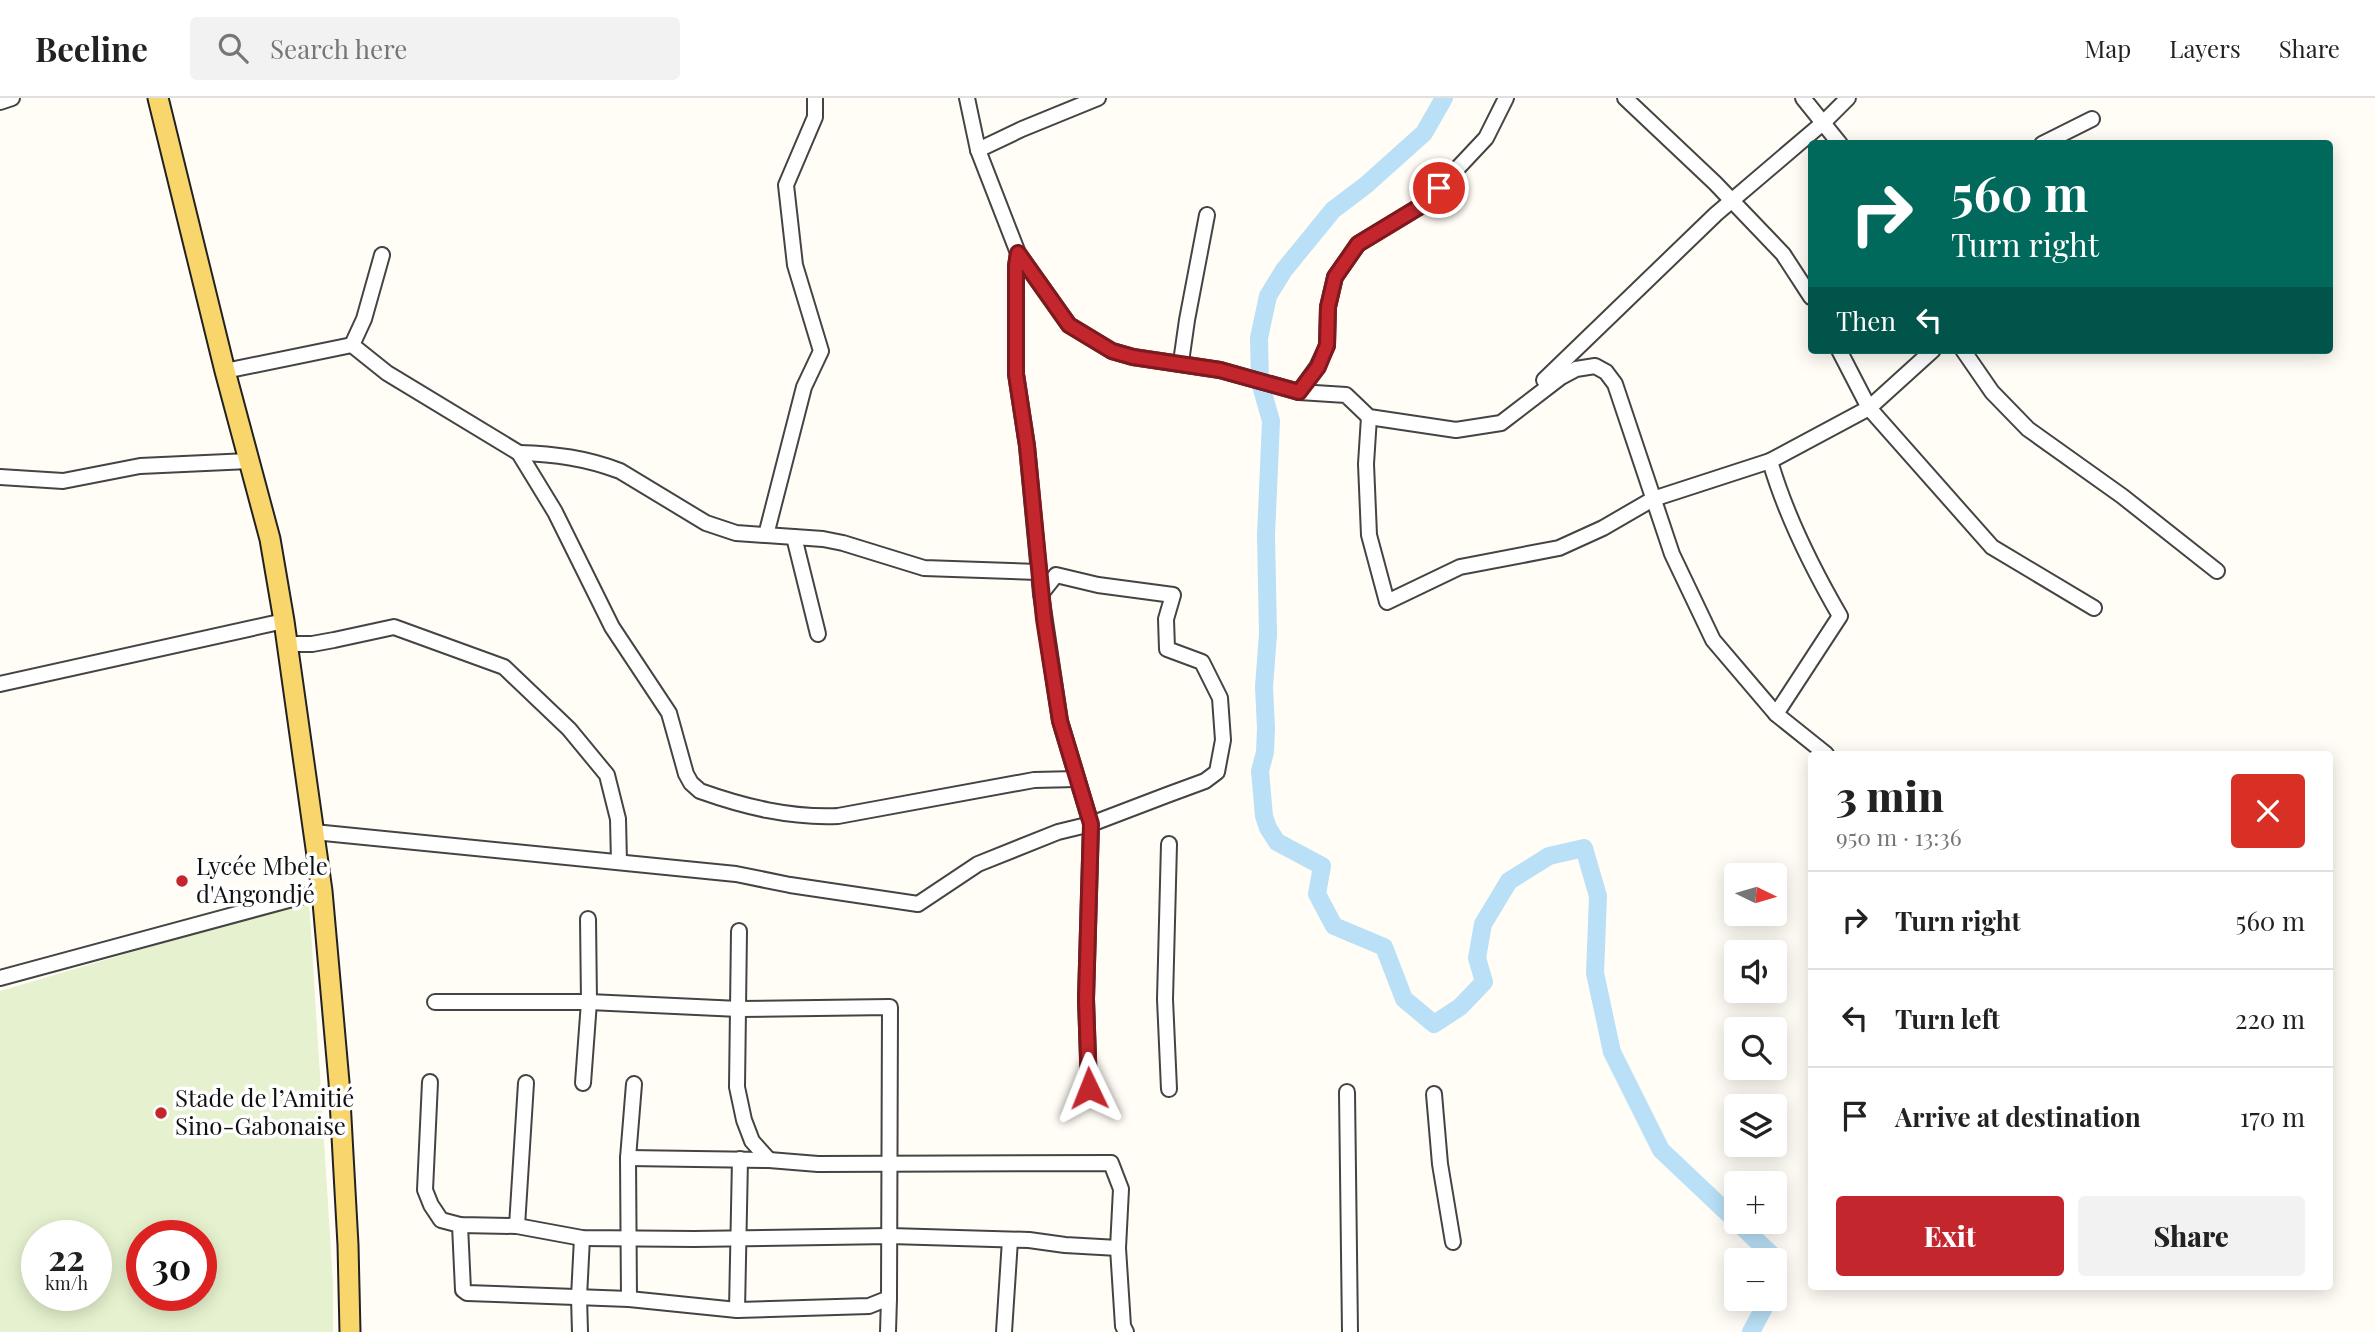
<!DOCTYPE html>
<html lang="en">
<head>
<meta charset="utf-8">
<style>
	body { margin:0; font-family:"Playfair Display",serif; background:#f2f2f2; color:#222; height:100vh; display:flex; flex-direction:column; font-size:26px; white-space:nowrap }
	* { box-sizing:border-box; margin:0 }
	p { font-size:23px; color:#767676 }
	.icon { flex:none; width:38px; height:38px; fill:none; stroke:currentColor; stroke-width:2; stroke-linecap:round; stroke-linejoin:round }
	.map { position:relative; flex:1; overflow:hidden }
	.drawer { position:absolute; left:1808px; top:653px; width:525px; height:539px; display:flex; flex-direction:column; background:#fff; border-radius:7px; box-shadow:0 4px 18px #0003 }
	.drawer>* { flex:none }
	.banner { position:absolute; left:1808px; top:42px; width:525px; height:214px; border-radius:7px; box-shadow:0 4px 18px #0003; background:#00695c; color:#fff; overflow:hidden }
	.needle { width:46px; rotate:95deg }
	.buttons { position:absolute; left:1724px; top:765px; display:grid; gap:14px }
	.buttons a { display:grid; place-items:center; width:63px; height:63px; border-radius:7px; background:#fff; box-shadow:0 4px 18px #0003; font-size:35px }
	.speed { position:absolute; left:21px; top:1122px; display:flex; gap:14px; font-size:35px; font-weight:700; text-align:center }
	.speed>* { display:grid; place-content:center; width:91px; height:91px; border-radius:50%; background:#fff; box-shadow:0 4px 18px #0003; line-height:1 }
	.speed small { font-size:18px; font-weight:400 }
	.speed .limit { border:10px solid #d22; background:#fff; color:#111 }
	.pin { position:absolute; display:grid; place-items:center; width:60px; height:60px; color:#fff; margin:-30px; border:4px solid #fff; border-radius:50%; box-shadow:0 2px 7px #0007 }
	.me { position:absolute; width:77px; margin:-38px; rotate:358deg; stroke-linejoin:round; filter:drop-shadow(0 0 5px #0008) }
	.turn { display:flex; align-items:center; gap:24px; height:147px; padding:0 28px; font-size:32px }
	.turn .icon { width:91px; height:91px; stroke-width:2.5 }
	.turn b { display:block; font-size:49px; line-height:60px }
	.then { display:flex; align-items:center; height:66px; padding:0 28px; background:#0003; gap:14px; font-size:26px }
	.round { display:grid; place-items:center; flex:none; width:74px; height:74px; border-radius:7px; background:#f2f2f2 }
	.head { display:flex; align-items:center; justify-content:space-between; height:119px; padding:0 28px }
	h1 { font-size:42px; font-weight:800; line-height:52px }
	.primary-button { display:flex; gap:14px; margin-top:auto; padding:14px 28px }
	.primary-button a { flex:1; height:80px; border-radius:7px; background:#c4262e; color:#fff; font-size:28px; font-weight:800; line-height:80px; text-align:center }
	.primary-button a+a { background:#f2f2f2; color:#222 }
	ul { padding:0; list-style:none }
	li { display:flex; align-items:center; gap:21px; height:98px; padding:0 28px; border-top:2px solid #e0e0e0 }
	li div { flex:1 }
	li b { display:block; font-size:26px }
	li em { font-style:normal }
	header { display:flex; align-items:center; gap:42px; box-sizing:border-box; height:98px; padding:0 35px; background:#fff; border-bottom:2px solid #e0e0e0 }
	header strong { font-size:33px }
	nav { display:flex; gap:38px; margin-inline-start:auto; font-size:24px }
	.search { width:490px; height:63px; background:#f2f2f2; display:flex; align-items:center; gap:18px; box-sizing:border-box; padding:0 24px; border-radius:7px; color:#767676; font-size:26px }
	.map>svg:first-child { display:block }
</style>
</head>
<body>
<header>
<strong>Beeline</strong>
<div class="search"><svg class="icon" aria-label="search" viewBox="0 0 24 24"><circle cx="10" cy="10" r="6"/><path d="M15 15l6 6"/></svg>Search here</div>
<nav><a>Map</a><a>Layers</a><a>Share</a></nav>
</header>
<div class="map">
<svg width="2375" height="1234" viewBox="0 0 2375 1234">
	<rect width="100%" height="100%" fill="#fffdf5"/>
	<path fill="#e6f2cf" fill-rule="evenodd" d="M309,802L333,1186V1234H0V893ZM37,1138H96V1197H37ZM142,1138H201V1197H142Z"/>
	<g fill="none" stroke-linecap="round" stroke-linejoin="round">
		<g stroke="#b9e0f7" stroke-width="18">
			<polyline points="1444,0 1424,35 1366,87 1333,112 1284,172 1268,198 1259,240 1260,284 1271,323 1266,437 1268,536 1264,589 1266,630 1265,654 1260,673 1264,718 1268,730 1277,744 1322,768 1317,796 1334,828 1384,849 1404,901 1434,926 1460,909 1484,884 1477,860 1483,826 1509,783 1549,758 1584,750 1598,798 1595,875 1612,954 1661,1052 1774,1159 1778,1176 1774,1193"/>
			<polyline points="1751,1234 1769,1200"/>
		</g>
		<g stroke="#444" stroke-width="18">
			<g id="minor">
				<polyline points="967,0 978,52 1018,155 1069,227 1112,253 1133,259 1220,272 1299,294 1317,269 1327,248 1328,209 1335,179 1358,146 1424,106 1486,40 1506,0"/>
				<polyline points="1625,0 1715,85 1783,156 1811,199"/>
				<polyline points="1803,0 1840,46"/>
				<polyline points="0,4 12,0"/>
				<polyline points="2042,46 2092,21"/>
				<polyline points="978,52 1022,31 1098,0"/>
				<polyline points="1018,155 1016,168 1016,276 1027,348 1041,496 1060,623 1091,726 1086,901 1089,990"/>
				<polyline points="352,247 364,221 382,157"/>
				<polyline points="1839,252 1869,310 1992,449 2094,510"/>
				<polyline points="1963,252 1992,294 2028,331 2122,398 2217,473"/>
				<polyline points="1181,264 1187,222 1207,117"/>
				<path d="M225,273L352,247L387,275L519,355L555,414L612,529L669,615L686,676L691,685L700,693C745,709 790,720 838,718L1034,682L1077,681"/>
				<polyline points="1544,282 1716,116 1824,24 1848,0"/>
				<polyline points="1299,294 1346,297 1369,319 1456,332 1501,325 1561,279 1576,271 1595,268 1606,274 1615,286 1672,456 1713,542 1776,616 1826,656"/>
				<polyline points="1369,319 1366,366 1369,437 1387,504 1460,469 1559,450 1603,430 1653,401 1770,363 1869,310 1933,252"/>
				<path d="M519,355C555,356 586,360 620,373L706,425L736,435L823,441L843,445L924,470L1039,474"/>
				<path d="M1770,363C1786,418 1811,468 1840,518L1776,616"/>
				<polyline points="0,379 63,383 140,368 249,363"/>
				<polyline points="766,437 804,289 821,253 795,167 786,87 815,19 815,0"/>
				<polyline points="794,439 818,536"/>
				<polyline points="287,546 312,546 334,542 394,529 504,569 569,631 607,677 618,721 619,764"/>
				<polyline points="0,586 284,523"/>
				<polyline points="314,734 736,776 790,787 918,806 978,766 1058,734 1091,726 1167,697 1205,683 1217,674 1223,642 1220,600 1202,564 1167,551 1166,521 1173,497 1098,487 1056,477 1041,496"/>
				<polyline points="1169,746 1165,901 1169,991"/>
				<polyline points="739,833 737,989 744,1022 752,1043 769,1062"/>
				<polyline points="0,880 322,793"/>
				<polyline points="435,904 589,904 739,911 890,909 889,1200 869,1208 737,1212 629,1201 467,1195 463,1192 460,1127"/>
				<polyline points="430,984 425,1092 431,1107 441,1122 460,1127 517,1128 582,1140 694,1141 890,1138 1029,1142 1065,1147 1118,1150"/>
				<polyline points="583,985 589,904 588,821"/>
				<polyline points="1347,994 1350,1234"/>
				<polyline points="1434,996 1440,1066 1453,1144"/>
				<polyline points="628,1060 769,1062 818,1066 1111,1065 1121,1091 1118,1150 1123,1228 1126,1234"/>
				<polyline points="517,1128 526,985"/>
				<polyline points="629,1201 628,1060 634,986"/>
				<polyline points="737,1212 740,1061"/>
				<polyline points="580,1234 579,1199 582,1140"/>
				<polyline points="888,1234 889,1200"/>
				<polyline points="1004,1234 1010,1142"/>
			</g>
		</g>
		<g stroke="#222" stroke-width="23">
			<polyline id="major" points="158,0 225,273 270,441 284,523 322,793 332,905 339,984 348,1147 350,1234"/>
		</g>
		<use href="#minor" stroke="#fff" stroke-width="14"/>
		<use href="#major" stroke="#f9d66b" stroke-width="19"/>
	</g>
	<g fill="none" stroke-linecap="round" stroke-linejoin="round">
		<g stroke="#7f191e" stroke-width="18">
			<polyline id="route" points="1089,990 1086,901 1091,726 1060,623 1044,521 1027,348 1016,276 1016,168 1018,155 1069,227 1112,253 1133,259 1220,272 1299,294 1318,269 1327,247 1328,209 1335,179 1358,146 1424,106 1439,90"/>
		</g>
		<use href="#route" stroke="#c4262e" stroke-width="12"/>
	</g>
	<g fill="#c4262e" stroke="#fff" stroke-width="2.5">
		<circle cx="182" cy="783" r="7"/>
		<circle cx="161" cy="1015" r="7"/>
	</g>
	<g text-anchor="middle" stroke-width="7" stroke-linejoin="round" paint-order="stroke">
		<g font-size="24" fill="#111" stroke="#fff" text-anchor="start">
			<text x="196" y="777">Lycée Mbele<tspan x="196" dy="28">d'Angondjé</tspan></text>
			<text x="175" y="1009">Stade de l’Amitié<tspan x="175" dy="28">Sino-Gabonaise</tspan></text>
		</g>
	</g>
</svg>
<div class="buttons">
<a><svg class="needle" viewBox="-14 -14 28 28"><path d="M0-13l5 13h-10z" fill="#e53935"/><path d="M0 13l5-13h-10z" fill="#767676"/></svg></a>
<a><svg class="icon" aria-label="sound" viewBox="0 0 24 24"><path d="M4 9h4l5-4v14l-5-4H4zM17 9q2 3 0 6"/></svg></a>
<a><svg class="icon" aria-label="search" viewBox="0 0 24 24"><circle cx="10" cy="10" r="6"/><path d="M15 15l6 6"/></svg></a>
<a><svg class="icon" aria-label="layers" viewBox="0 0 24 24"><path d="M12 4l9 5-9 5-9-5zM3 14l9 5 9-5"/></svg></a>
<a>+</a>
<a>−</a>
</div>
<div class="speed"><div>22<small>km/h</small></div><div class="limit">30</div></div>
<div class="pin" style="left:1439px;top:90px;background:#d93025"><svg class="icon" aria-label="arrive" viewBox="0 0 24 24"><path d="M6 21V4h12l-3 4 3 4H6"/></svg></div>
<svg class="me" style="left:1089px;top:990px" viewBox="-20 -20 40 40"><path d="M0-17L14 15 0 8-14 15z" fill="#c4262e" stroke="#fff" stroke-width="4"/></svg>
<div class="banner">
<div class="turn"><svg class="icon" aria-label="right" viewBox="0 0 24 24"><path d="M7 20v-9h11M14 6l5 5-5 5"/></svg><div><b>560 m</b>Turn right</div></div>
<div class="then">Then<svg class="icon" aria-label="left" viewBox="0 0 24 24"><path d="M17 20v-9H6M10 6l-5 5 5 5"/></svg></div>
</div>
<section class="drawer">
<div class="head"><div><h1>3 min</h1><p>950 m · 13:36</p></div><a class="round" style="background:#d93025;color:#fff"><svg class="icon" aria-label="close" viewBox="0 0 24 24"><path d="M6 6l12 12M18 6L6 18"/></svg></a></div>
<ul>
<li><svg class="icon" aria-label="right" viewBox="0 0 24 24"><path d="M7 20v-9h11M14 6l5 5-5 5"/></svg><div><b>Turn right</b></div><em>560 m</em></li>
<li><svg class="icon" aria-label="left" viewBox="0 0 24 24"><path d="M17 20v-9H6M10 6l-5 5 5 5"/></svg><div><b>Turn left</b></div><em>220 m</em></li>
<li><svg class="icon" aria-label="arrive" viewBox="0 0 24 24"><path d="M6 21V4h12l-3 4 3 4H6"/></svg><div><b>Arrive at destination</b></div><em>170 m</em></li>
</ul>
<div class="primary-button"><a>Exit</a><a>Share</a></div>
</section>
</div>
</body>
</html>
